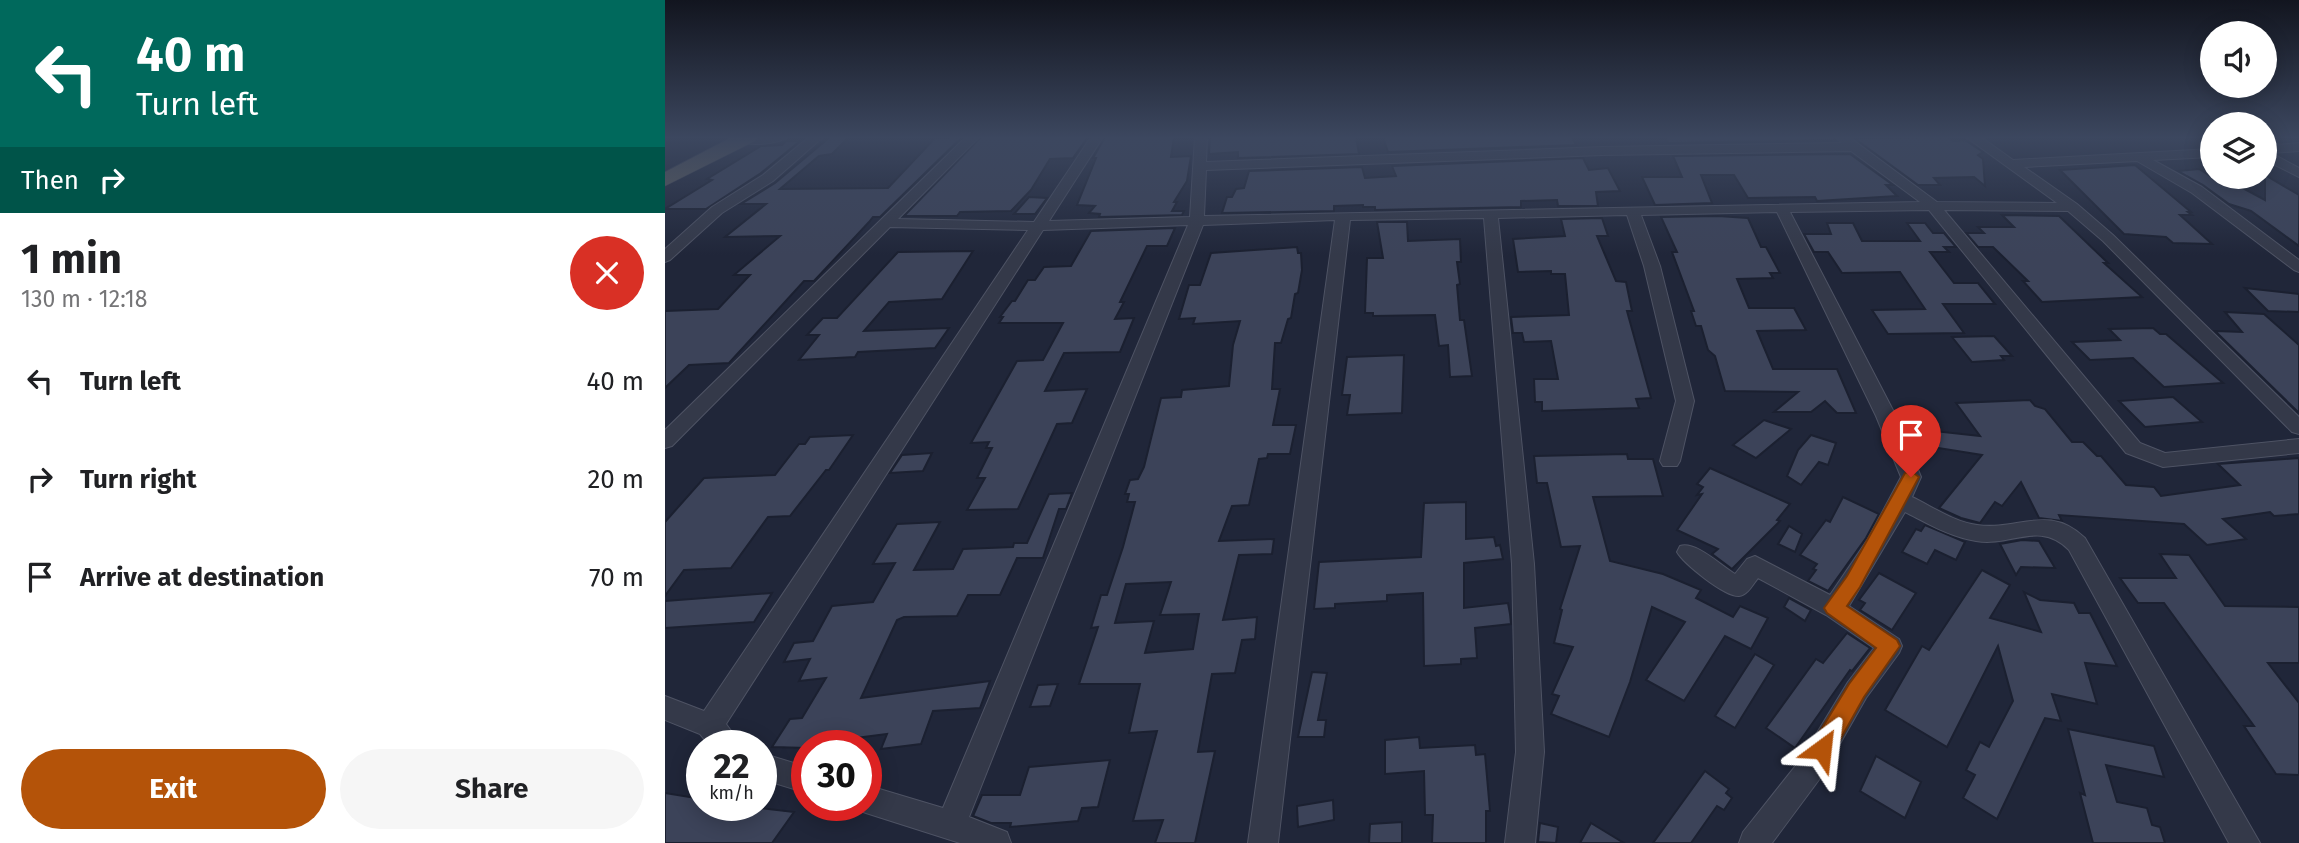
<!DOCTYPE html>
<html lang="en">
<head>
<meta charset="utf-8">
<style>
	body { margin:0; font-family:"Fira Sans",sans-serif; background:#f6f6f6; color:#202124; height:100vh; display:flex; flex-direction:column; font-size:26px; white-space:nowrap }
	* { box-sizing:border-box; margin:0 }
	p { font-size:23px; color:#757577 }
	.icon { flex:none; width:38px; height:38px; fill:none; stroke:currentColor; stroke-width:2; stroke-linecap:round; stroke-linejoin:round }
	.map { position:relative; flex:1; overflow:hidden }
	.drawer { display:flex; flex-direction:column; background:#fff; width:665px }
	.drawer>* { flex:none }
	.guide { background:#00695c; color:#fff; overflow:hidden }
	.buttons { position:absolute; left:1535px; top:21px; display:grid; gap:14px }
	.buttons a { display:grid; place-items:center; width:77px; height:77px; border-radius:50%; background:#fff; box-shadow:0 4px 18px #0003; font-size:35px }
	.speed { position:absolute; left:21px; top:730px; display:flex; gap:14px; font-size:35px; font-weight:700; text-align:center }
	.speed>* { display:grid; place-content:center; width:91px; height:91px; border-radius:50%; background:#fff; box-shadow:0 4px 18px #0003; line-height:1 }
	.speed small { font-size:18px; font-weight:400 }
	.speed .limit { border:10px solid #d22; background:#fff; color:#111 }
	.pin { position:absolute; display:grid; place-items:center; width:60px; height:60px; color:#fff; margin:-72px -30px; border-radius:50% 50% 50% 0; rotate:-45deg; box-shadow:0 0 7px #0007 }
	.pin .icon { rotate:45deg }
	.me { position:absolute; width:77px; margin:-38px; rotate:30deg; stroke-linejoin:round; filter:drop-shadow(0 0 5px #0008) }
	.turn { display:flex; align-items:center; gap:24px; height:147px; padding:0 21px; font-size:32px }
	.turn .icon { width:91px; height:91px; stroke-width:2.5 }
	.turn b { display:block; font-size:49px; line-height:60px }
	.then { display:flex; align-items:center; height:66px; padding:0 21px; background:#0003; gap:14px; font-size:26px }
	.round { display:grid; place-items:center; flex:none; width:74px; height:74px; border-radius:37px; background:#f6f6f6 }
	.head { display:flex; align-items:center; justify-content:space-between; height:119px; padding:0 21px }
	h1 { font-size:42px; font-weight:700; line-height:52px }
	.button { display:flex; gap:14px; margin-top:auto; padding:14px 21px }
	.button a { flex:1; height:80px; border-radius:42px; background:#b45309; color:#fff; font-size:28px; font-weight:700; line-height:80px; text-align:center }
	.button a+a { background:#f6f6f6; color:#202124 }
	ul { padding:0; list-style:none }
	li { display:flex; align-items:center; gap:21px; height:98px; padding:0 21px }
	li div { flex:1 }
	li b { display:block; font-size:26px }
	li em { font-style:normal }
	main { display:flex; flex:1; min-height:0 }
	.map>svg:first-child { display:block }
</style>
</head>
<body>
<main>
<section class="drawer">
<div class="guide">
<div class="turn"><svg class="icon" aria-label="left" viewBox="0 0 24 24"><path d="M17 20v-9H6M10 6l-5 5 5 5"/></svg><div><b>40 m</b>Turn left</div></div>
<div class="then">Then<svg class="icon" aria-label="right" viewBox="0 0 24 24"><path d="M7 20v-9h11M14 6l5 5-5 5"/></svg></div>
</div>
<div class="head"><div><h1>1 min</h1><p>130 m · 12:18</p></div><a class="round" style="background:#d93025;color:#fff"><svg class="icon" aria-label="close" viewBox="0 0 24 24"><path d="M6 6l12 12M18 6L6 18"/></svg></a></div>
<ul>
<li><svg class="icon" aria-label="left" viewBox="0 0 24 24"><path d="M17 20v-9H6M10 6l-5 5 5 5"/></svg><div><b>Turn left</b></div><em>40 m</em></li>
<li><svg class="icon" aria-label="right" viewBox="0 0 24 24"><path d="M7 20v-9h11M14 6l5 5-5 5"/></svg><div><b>Turn right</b></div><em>20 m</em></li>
<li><svg class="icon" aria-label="arrive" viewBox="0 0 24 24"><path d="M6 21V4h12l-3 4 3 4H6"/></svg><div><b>Arrive at destination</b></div><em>70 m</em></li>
</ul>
<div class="button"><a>Exit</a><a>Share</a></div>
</section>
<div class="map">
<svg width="1634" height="843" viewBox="0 0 1634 843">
	<rect width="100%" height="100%" fill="#202639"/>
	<g fill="#3c4359" stroke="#1b2030" stroke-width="2" fill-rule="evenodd">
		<polygon points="165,137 184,137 167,154 154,156 115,189 223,188 270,138 297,137 215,217 208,217 204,222 149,281 139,281 64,363 24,365 0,388 0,311 53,309 85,275 69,275 115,236 60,237 101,204 76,204 110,183"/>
		<polygon points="316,137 423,137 408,158 385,159 366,190 346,211 295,212 292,216 239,216"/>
		<polygon points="440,137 509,137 506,157 526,156 522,181 509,202 512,202 507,211 519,211 517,215 434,217 435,214 424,213 430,206 412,205 431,158 428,158"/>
		<polygon points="545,137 691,137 694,154 573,158 573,152 544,154"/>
		<polygon points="718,137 907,137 911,145 723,152"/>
		<polygon points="1000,137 1169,137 1171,140 1003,143"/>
		<polygon points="1284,137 1288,141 1300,140 1318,152 1313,155 1318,159 1320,186 1309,177 1269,178 1275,185 1253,185 1189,138"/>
		<polygon points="121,141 135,141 96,173 41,209 0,209 47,180 42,179 96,146 117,145"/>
		<polygon points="1185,154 1228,185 1221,185 1232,196 1152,201 1150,197 1083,198 1069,175 1036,175 1047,203 990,205 977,177 1017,177 1008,156"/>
		<polygon points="918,158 924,170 943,168 955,191 931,192 933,206 893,206 892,200 856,201 856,207 710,210 710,207 698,207 698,205 669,206 669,211 557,213 562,197 567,197 571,189 579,188 584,171 697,167 700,178 731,176 727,166"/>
		<polygon points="1470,165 1526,212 1523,212 1527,215 1515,215 1547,244 1508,243 1501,237 1459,234 1395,170"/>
		<polygon points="1534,169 1547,177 1561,179 1600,200 1600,175 1634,195 1634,246 1586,211 1564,204 1538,185 1513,171"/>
		<polygon points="364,197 382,198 370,214 349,214"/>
		<polygon points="1337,215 1394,216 1443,263 1439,263 1477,297 1377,302 1358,281 1363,281 1328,247 1313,247 1301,233 1319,233 1313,227 1349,227"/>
		<polygon points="1053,216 1083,218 1096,247 1101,247 1115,273 1105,273 1108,278 1072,279 1084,308 1129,308 1141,330 1092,331 1108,369 1172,369 1191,413 1172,413 1160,401 1146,412 1109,412 1133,392 1060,391 1050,356 1043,350 1036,326 1031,326 1026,311 1029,311 1007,252 1012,252 996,217"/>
		<polygon points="937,218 943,236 932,236 951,281 961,282 967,311 962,311 986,398 971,399 974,408 877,411 877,402 870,402 869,379 893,379 886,341 859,342 857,333 848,333 846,317 904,315 900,274 886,274 886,271 853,272 848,239 900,236 896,219"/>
		<polygon points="712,222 742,222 743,241 795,239 796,262 792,262 795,284 792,285 795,320 799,320 807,376 785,377 783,345 774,346 770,315 708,316 708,313 700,313 702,258 718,258"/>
		<polygon points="1162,223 1188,223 1197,241 1255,241 1242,223 1260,223 1268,233 1279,233 1291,247 1279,247 1284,252 1265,252 1289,283 1313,283 1330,304 1278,304 1299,333 1223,334 1207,310 1260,309 1235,272 1177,273 1163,252 1149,252 1139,234 1166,234"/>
		<polygon points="510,228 502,246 482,246 455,302 459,302 450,319 469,318 455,352 399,353 380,391 422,389 407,423 392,424 353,509 302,510 320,478 312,478 327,448 321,448 324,442 306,443 352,361 378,360 398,323 334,323 338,317 335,317 347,301 350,301 363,280 370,280 379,267 406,266 426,231"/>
		<path d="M632,247L633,253H636L637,270L633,293L630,294L626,318L623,319L616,343H610L607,389H615L608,425H631L625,454H603L602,458L594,459L584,505L567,506L554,541L609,539L607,554L574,555L558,620L592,617L590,639L577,640L570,673L547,674L533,752L550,751L530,843H490L498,820L468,821L492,731L464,733L475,684H414L433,627L426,628L436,595H442L458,547L470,502H462L464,494H460L465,480L473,479L479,467L496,398L516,397L517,390L564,386L568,345L575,321L528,324L530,318L514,319L524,285H535L546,253ZM506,582L495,615L534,614L528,649L480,653L489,621L450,623L461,584Z"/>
		<polygon points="308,251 277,299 224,302 199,331 284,328 270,348 193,352 190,357 134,360 154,335 142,335 158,318 172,318 233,252"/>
		<polygon points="1580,288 1634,294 1634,312 1603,311"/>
		<polygon points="1560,312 1599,314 1634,345 1634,413 1550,331 1577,332"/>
		<polygon points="1488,328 1495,334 1501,334 1558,383 1499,387 1468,358 1425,360 1407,342 1455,340 1444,329"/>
		<polygon points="1329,336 1347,356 1336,356 1339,360 1307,362 1287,337"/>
		<polygon points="739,355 737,413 682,415 685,395 677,395 682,357"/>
		<polygon points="1508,397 1537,422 1480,427 1454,401"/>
		<polygon points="1365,400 1370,406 1380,409 1407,442 1418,442 1432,456 1436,456 1461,485 1489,487 1496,496 1575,485 1553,464 1634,458 1634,514 1609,516 1605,512 1558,519 1581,539 1542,545 1519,524 1394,515 1397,521 1374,518 1356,482 1337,506 1330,502 1315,523 1296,518 1274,508 1317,455 1255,445 1258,450 1248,449 1240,431 1251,431 1251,429 1315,436 1291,403"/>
		<polygon points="1099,420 1126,429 1091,458 1068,445"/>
		<polygon points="188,435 164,470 161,470 125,516 103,517 66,568 19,570 0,596 0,522 39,478 110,475 134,444 140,444 145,437"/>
		<polygon points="1146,435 1171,443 1163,465 1154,462 1136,485 1122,476 1133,450"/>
		<polygon points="267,453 258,471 225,473 237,455"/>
		<polygon points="962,454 963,459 988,459 998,496 928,497 945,561 998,574 1036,590 1031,598 1068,617 1075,606 1103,618 1086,649 1060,636 1019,701 981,680 1020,622 987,607 965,682 944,737 886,714 894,696 887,694 908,647 889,643 897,610 895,609 915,546 896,547 882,483 872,483 869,456"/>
		<polygon points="1045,468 1125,504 1112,520 1115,521 1067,569 1047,554 1053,549 1012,530 1037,494 1032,495 1038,487 1032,484"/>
		<polygon points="407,493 401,509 394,509 378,558 352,558 335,595 303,595 292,616 239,617 232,620 196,698 325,681 315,708 268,711 256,744 216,749 222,734 168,741 165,746 142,746 142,748 107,747 125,719 137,718 161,678 134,681 145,659 119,662 129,643 148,641 167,606 208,602 230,563 208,564 232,524 275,522 249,570 288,569 298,549 348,547 349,543 362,543 384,494"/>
		<polygon points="1178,497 1214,514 1201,538 1163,591 1143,581 1151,570 1148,569 1152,564 1135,555 1161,520 1165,522"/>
		<polygon points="801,502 801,539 829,537 831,546 835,545 838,559 799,563 799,608 843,603 845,614 846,624 810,628 812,658 796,659 796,664 759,666 758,593 722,595 722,601 670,604 670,608 649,609 654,562 756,557 759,503"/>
		<polygon points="1260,525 1300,542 1291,560 1270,550 1262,564 1237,552 1251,529 1256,531"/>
		<polygon points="1124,526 1137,534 1130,552 1113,544"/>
		<polygon points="1357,540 1374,541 1390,568 1356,567 1351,575 1335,544"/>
		<polygon points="1495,554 1524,555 1560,606 1634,607 1634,663 1603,663 1634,703 1634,775 1611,774 1579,726 1589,726 1499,603 1473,603 1455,578 1511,578"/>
		<polygon points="1317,570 1345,585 1325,618 1376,632 1359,592 1375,600 1409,603 1414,613 1425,613 1452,666 1420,663 1432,704 1387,694 1396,721 1380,718 1332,819 1298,798 1310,775 1301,770 1315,742 1324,747 1348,701 1333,646 1282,747 1220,710 1257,646 1264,650"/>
		<polygon points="1214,573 1251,593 1227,630 1195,610 1200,603 1194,600"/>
		<polygon points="107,593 89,622 0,628 0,601"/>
		<polygon points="1124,598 1146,610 1140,621 1119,607"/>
		<polygon points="1182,633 1205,648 1187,671 1185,670 1130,748 1101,728 1151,659 1158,663"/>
		<polygon points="1090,654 1109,665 1070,728 1050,716"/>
		<polygon points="647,672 662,673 653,720 661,720 659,737 633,737"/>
		<polygon points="393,684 385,706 365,707 373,685"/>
		<polygon points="1403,729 1489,746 1499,777 1441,765 1452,802 1482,808 1487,825 1495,827 1500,843 1428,843 1415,793 1420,795"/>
		<polygon points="754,737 755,748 810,745 811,755 820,754 825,811 821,811 821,843 767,843 768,815 760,815 759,771 720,774 720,740"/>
		<polygon points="1211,756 1256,782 1240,818 1195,791"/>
		<polygon points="445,760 433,807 417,808 413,821 345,827 346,823 326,823 308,816 317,795 355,795 364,767"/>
		<polygon points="1040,771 1064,789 1061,793 1067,798 1059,810 1052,806 1026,843 988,843"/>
		<polygon points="0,793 37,799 37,805 71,805 129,812 107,843 0,843"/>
		<polygon points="668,800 669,820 633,827 632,806"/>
		<polygon points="737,822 737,843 704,843 705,824"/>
		<polygon points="875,823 893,827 891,843 873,842"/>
		<polygon points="926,823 959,843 915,843"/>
	</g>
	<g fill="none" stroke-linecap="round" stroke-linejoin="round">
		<g stroke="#4e5364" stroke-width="2">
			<g id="minor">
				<path d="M75,137H123C113,144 82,147 73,140Z"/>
				<polygon points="144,137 158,137 108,181 57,213 5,260 0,262 0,249 47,207 98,175"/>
				<path d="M301,137H314L233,219L369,222L426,137H438L384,221L525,217L530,137H542L541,162L937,147L1177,143L1171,137H1184L1272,202L1392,203L1301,137H1316L1348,160L1547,149V157L1488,160L1537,187L1634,260V272L1629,270L1527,193L1472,161L1359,167L1412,204L1448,235L1634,417V434L1627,432L1438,241L1403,211L1279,210L1475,443L1500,453L1634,439V453L1498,467L1461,453L1264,210L1125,212L1231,416L1256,477L1247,497C1268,507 1289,522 1312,525C1354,531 1383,503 1420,538L1595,843H1564L1404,550C1374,520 1347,547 1311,541C1285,537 1262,523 1240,512L1184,606L1234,639L1237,646L1234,653L1201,698L1156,777L1107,843H1074L1078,832L1136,759L1183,682L1209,648L1161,615L1093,578C1088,584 1083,595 1074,596C1060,597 1019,564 1012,552L1015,546C1031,541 1055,565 1070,574L1082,559L1090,556L1165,595L1203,539L1236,477L1211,416L1112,212L976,215L995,266L1029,401L1015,461L1012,466H998L995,461L1011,401L979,266L962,215L833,218L869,564L879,752L870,843H840L851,752L847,564L819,218L685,220L613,843H583L670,220L538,225L304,817L342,832L346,843H295L201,813L191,809L189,805H201V785L278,808L523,225L378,230L61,724L77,746H45L35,734L0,720V696L39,711L363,230L225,227L7,446L0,448V430ZM1186,151L1255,202L539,216L541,170L937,155Z"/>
				<polygon points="1634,143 1634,151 1606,153 1634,168 1634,177 1600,160 1600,146"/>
				<polygon points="96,753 142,767 142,793 96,779"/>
			</g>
		</g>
		<g stroke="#3b4051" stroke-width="1">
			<polygon id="trunk" points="67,137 93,137 90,141 0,186 0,172"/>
		</g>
		<use href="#minor" fill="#343949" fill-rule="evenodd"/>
		<use href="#trunk" fill="#60605d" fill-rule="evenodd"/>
	</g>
	<linearGradient id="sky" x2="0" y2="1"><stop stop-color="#12151f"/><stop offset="0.54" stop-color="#3c475f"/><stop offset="1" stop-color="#3c475f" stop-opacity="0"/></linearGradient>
	<rect width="1634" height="255" fill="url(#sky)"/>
	<polygon fill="#b45309" stroke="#753606" stroke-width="2" points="1246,471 1254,477 1195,587 1182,606 1232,640 1235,646 1199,697 1166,756 1157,759 1149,756 1146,749 1149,741 1184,684 1211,648 1162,613 1159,608 1182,576 1240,473"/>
</svg>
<div class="buttons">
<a><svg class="icon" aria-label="sound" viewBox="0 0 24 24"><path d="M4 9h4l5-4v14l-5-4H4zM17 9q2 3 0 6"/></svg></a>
<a><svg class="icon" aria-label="layers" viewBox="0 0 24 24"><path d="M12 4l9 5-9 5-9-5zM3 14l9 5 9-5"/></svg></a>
</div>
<div class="speed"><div>22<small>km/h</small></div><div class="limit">30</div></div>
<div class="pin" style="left:1246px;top:477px;background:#d93025"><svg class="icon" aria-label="arrive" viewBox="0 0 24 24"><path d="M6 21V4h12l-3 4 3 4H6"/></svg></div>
<svg class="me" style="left:1157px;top:749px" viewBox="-20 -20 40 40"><path d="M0-17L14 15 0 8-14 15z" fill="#b45309" stroke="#fff" stroke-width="4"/></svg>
</div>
</main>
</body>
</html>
